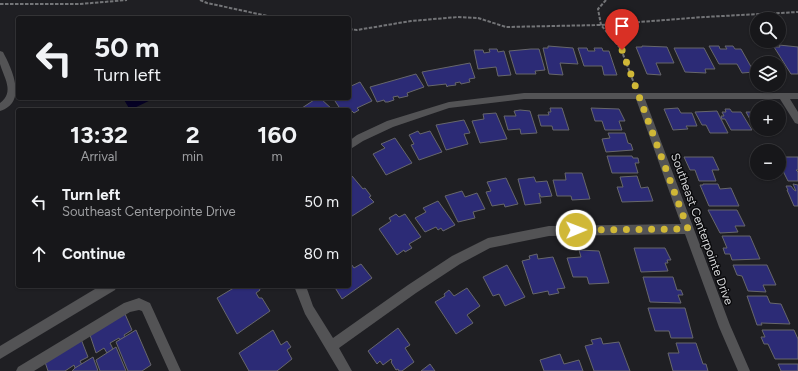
<!DOCTYPE html>
<html lang="en">
<head>
<meta charset="utf-8">
<style>
	body { margin:0; font-family:Figtree,sans-serif; background:#242427; color:#f1f3f6; height:100vh; display:flex; flex-direction:column; font-size:15px; white-space:nowrap }
	* { box-sizing:border-box; margin:0 }
	p { font-size:13px; color:#9e9fa2 }
	.icon { flex:none; width:22px; height:22px; fill:none; stroke:currentColor; stroke-width:2; stroke-linecap:round; stroke-linejoin:round }
	.map { position:relative; flex:1; overflow:hidden }
	.panel { position:absolute; left:16px; top:108px; width:335px; height:180px; display:flex; flex-direction:column; background:#17171a; border-radius:4px; box-shadow:0 1px 3px #0004,0 0 0 1px #363639 }
	.panel>* { flex:none }
	.top-card { position:absolute; left:16px; top:16px; width:335px; height:84px; border-radius:4px; box-shadow:0 1px 3px #0004,0 0 0 1px #363639; background:#17171a; color:#f1f3f6; overflow:hidden }
	.controls { position:absolute; left:750px; top:12px; display:grid; gap:8px }
	.controls a { display:grid; place-items:center; width:36px; height:36px; border-radius:50%; background:#17171a; box-shadow:0 1px 3px #0004,0 0 0 1px #363639; font-size:20px }
	.pin { position:absolute; display:grid; place-items:center; width:34px; height:34px; color:#fff; margin:-41px -17px; border-radius:50% 50% 50% 0; rotate:-45deg; box-shadow:0 0 4px #0007 }
	.pin .icon { rotate:45deg }
	.me { position:absolute; width:44px; margin:-22px; rotate:89deg; stroke-linejoin:round; filter:drop-shadow(0 0 3px #0008) }
	.turn { display:flex; align-items:center; gap:14px; height:84px; padding:0 12px; font-size:18px }
	.turn .icon { width:52px; height:52px; stroke-width:2.5 }
	.turn b { display:block; font-size:28px; line-height:34px }
	.eta { display:flex; justify-content:space-evenly; align-items:center; height:68px; text-align:center }
	.eta b { font-size:24px; font-weight:700; line-height:28px }
	ul { padding:0; list-style:none }
	li { display:flex; align-items:center; gap:12px; height:52px; padding:0 12px }
	li div { flex:1 }
	li b { display:block; font-size:15px }
	li em { font-style:normal }
	.map>svg:first-child { display:block }
</style>
</head>
<body>
<div class="map">
<svg width="798" height="371" viewBox="0 0 798 371">
	<rect width="100%" height="100%" fill="#1f1f23"/>
	<polygon fill="#050124" points="123,98 155,98 130,110"/>
	<g fill="#2c2b76" stroke="#67676b">
		<polygon points="779,45 798,47 798,74 791,74 774,47 780,47"/>
		<polygon points="548,46 573,48 578,64 560,63 563,75 549,74 543,48 548,48"/>
		<polygon points="642,46 667,47 674,63 656,63 661,75 647,74 636,47 642,47"/>
		<polygon points="709,46 719,46 720,49 727,49 725,46 733,46 735,49 741,49 754,72 742,73 737,64 719,64"/>
		<polygon points="578,48 587,48 588,51 595,51 594,48 602,48 603,51 609,51 617,75 604,75 602,66 584,66"/>
		<polygon points="674,48 704,48 715,69 705,69 706,73 685,72"/>
		<polygon points="489,49 497,49 498,52 504,51 511,75 498,76 496,67 478,69 474,50 483,50 484,53 490,52"/>
		<polygon points="531,49 539,49 545,70 535,71 536,74 516,74 509,51"/>
		<polygon points="470,63 475,78 469,79 470,82 461,84 460,82 455,83 456,85 448,86 447,87 446,84 428,86 422,72"/>
		<polygon points="416,74 424,87 407,93 408,96 399,98 398,96 393,97 394,100 388,102 385,102 384,100 377,102 370,87"/>
		<polygon points="360,82 372,101 357,108 359,110 354,113 352,111 349,113 349,110 341,110 333,98 349,98 349,87"/>
		<polygon points="317,98 320,98 333,110 299,110"/>
		<polygon points="550,108 562,108 569,130 553,130 552,126 541,126 538,115 549,115 548,112 551,112"/>
		<polygon points="591,108 619,109 625,121 619,121 622,130 605,130 602,121 595,121"/>
		<polygon points="678,108 681,113 692,113 697,126 686,126 688,129 673,130 664,109"/>
		<polygon points="725,109 730,109 732,112 741,112 752,130 731,130 725,119 722,119 721,116 724,116 722,112 726,112"/>
		<polygon points="520,110 530,111 537,133 521,134 520,129 508,130 504,116 516,116 514,111"/>
		<polygon points="717,111 728,133 710,133 706,125 702,125 695,112"/>
		<polygon points="746,112 757,112 757,125 753,125"/>
		<polygon points="496,113 507,139 480,143 472,121 484,119 483,114"/>
		<polygon points="464,120 470,133 464,134 468,144 446,150 436,125"/>
		<polygon points="418,131 420,134 430,131 442,152 419,160 411,145 414,144 409,135"/>
		<polygon points="608,133 625,133 628,143 631,144 633,150 606,152 602,139 610,138"/>
		<polygon points="395,138 412,163 386,175 373,154 385,148 381,144"/>
		<polygon points="607,156 632,156 633,158 638,158 639,163 635,163 638,173 612,173"/>
		<polygon points="684,157 713,157 719,170 712,170 716,181 699,181 695,170 690,170"/>
		<polygon points="779,157 798,157 798,170 796,170 798,172 798,181 788,181 783,171 779,171"/>
		<polygon points="565,173 582,173 590,199 572,200 571,196 557,196 553,180 566,180"/>
		<polygon points="352,176 363,189 365,188 371,196 369,197 374,202 349,218 349,178"/>
		<polygon points="637,176 641,188 648,187 653,201 622,202 617,187 623,187 620,177"/>
		<polygon points="534,177 536,182 547,181 552,196 541,197 539,193 541,203 525,205 518,179"/>
		<polygon points="506,178 518,204 505,207 504,204 492,206 486,192 491,191 487,182"/>
		<polygon points="703,184 718,184 720,189 731,188 739,206 709,206 700,185 703,185"/>
		<polygon points="793,184 798,185 798,206 794,206 787,190 788,190 786,186 791,186 794,190 796,191"/>
		<polygon points="462,191 465,197 477,193 485,209 473,212 475,218 458,222 445,196"/>
		<polygon points="438,201 455,225 443,231 441,228 438,230 436,227 425,232 415,218 426,212 423,208"/>
		<polygon points="708,210 737,210 745,226 735,226 738,232 720,233"/>
		<polygon points="396,214 399,217 405,214 421,237 409,244 412,248 405,252 404,250 397,255 379,229 391,221 389,218"/>
		<polygon points="722,236 750,236 760,259 732,260 730,254 725,254 723,248 727,248"/>
		<polygon points="634,248 665,248 671,260 667,260 668,263 665,263 668,271 641,272"/>
		<polygon points="579,250 599,251 609,283 589,284 587,277 573,277 567,258 581,257"/>
		<polygon points="537,254 538,259 553,257 565,288 557,289 559,293 549,295 548,291 533,294 522,261 530,259 529,256"/>
		<polygon points="349,261 354,268 361,264 372,278 342,299 334,286 349,286"/>
		<polygon points="507,265 525,297 505,306 499,294 493,296 483,277"/>
		<polygon points="733,265 767,265 776,285 763,285 766,292 748,291 742,276 737,275"/>
		<polygon points="643,277 673,277 677,290 681,290 683,295 678,295 681,303 650,302"/>
		<polygon points="237,286 258,286 260,290 256,293 259,298 262,298 270,311 237,334 217,298"/>
		<polygon points="467,288 480,306 467,315 473,323 456,334 435,302 445,296 444,294 449,290 454,296"/>
		<polygon points="747,296 767,296 770,303 781,304 790,324 761,323 762,325 757,325"/>
		<polygon points="648,308 685,308 693,338 671,338 669,331 655,331"/>
		<polygon points="125,314 132,330 124,335 125,337 120,340 119,338 110,343 113,349 107,353 104,348 96,353 90,335"/>
		<polygon points="398,328 410,345 405,348 414,362 402,371 399,371 398,369 396,370 391,362 392,361 391,359 383,365 380,361 377,364 368,351"/>
		<polygon points="136,330 151,365 142,371 128,371 116,342"/>
		<polygon points="273,330 281,345 287,341 291,347 287,350 292,359 277,371 249,371 239,353"/>
		<polygon points="762,330 794,330 798,339 798,359 775,359 768,344 764,344 761,337 765,337"/>
		<polygon points="600,338 601,338 603,344 619,342 630,371 594,371 585,346 593,344 591,340"/>
		<polygon points="81,339 88,357 80,361 82,365 75,368 74,365 65,371 48,371 45,362"/>
		<polygon points="676,343 696,343 703,364 706,364 708,371 673,371 668,353 679,353"/>
		<polygon points="116,347 126,371 100,371 96,360"/>
		<polygon points="560,354 564,364 579,360 583,371 544,371 540,360"/>
		<polygon points="93,357 98,371 72,371 75,368"/>
		<polygon points="430,364 435,371 421,371"/>
		<polygon points="778,364 798,364 798,371 781,371"/>
	</g>
	<g fill="none" stroke-linecap="round" stroke-linejoin="round">
		<g stroke="#737477" stroke-width="2" stroke-dasharray="3.5 1.5" stroke-linecap="butt">
			<polyline points="200,0 207,3 277,18"/>
			<polyline points="606,0 598,9 601,25 621,49 635,86"/>
			<polyline points="0,4 80,4 127,0"/>
			<polyline points="349,29 357,30 411,21 458,17 478,18 506,27 601,25 704,17 798,12"/>
		</g>
		<g fill="#535355" fill-rule="evenodd">
			<path d="M0,51L3,52C12,69 28,103 0,111V103C15,92 4,78 0,64C0,60 0,55 0,51Z"/>
			<polygon points="524,93 798,93 798,99 790,99 798,112 798,124 795,123 780,99 645,99 730,325 750,371 738,371 719,327 685,234 549,236 490,248 460,264 416,293 339,348 352,371 339,371 305,314 294,286 306,286 313,306 333,338 408,285 452,256 488,238 549,226 681,224 636,99 524,99 449,108 393,127 363,141 349,150 349,141 357,135 387,121 449,102"/>
			<polygon points="100,286 117,286 115,290 0,359 0,346"/>
			<polygon points="139,298 150,303 181,371 169,371 142,311 139,310 130,312 34,371 16,371 18,367 124,303"/>
		</g>
	</g>
	<g fill="none" stroke-linecap="round" stroke-linejoin="round">
		<polyline stroke="#d0b837" stroke-width="7" stroke-dasharray="0 12.6" points="576,230 688,229 622,50"/>
	</g>
	<g text-anchor="middle" stroke-width="3" stroke-linejoin="round" paint-order="stroke">
		<g font-size="12" fill="#d5d6d8" stroke="#09090b">
			<text transform="translate(702 229) rotate(70)" y="4">Southeast Centerpointe Drive</text>
		</g>
	</g>
</svg>
<div class="controls">
<a><svg class="icon" aria-label="search" viewBox="0 0 24 24"><circle cx="10" cy="10" r="6"/><path d="M15 15l6 6"/></svg></a>
<a><svg class="icon" aria-label="layers" viewBox="0 0 24 24"><path d="M12 4l9 5-9 5-9-5zM3 14l9 5 9-5"/></svg></a>
<a>+</a>
<a>−</a>
</div>
<div class="pin" style="left:622px;top:50px;background:#d93025"><svg class="icon" aria-label="arrive" viewBox="0 0 24 24"><path d="M6 21V4h12l-3 4 3 4H6"/></svg></div>
<svg class="me" style="left:576px;top:230px" viewBox="-20 -20 40 40"><circle r="17" fill="#d0b837" stroke="#fff" stroke-width="3"/><path d="M0-11L8 9 0 5-8 9z" fill="#fff"/></svg>
<div class="top-card">
<div class="turn"><svg class="icon" aria-label="left" viewBox="0 0 24 24"><path d="M17 20v-9H6M10 6l-5 5 5 5"/></svg><div><b>50 m</b>Turn left</div></div>
</div>
<section class="panel">
<div class="eta">
<div><b>13:32</b><p>Arrival</p></div>
<div><b>2</b><p>min</p></div>
<div><b>160</b><p>m</p></div>
</div>
<ul>
<li><svg class="icon" aria-label="left" viewBox="0 0 24 24"><path d="M17 20v-9H6M10 6l-5 5 5 5"/></svg><div><b>Turn left</b><p>Southeast Centerpointe Drive</p></div><em>50 m</em></li>
<li><svg class="icon" aria-label="ahead" viewBox="0 0 24 24"><path d="M12 20V5M6 11l6-6 6 6"/></svg><div><b>Continue</b></div><em>80 m</em></li>
</ul>
</section>
</div>
</body>
</html>
